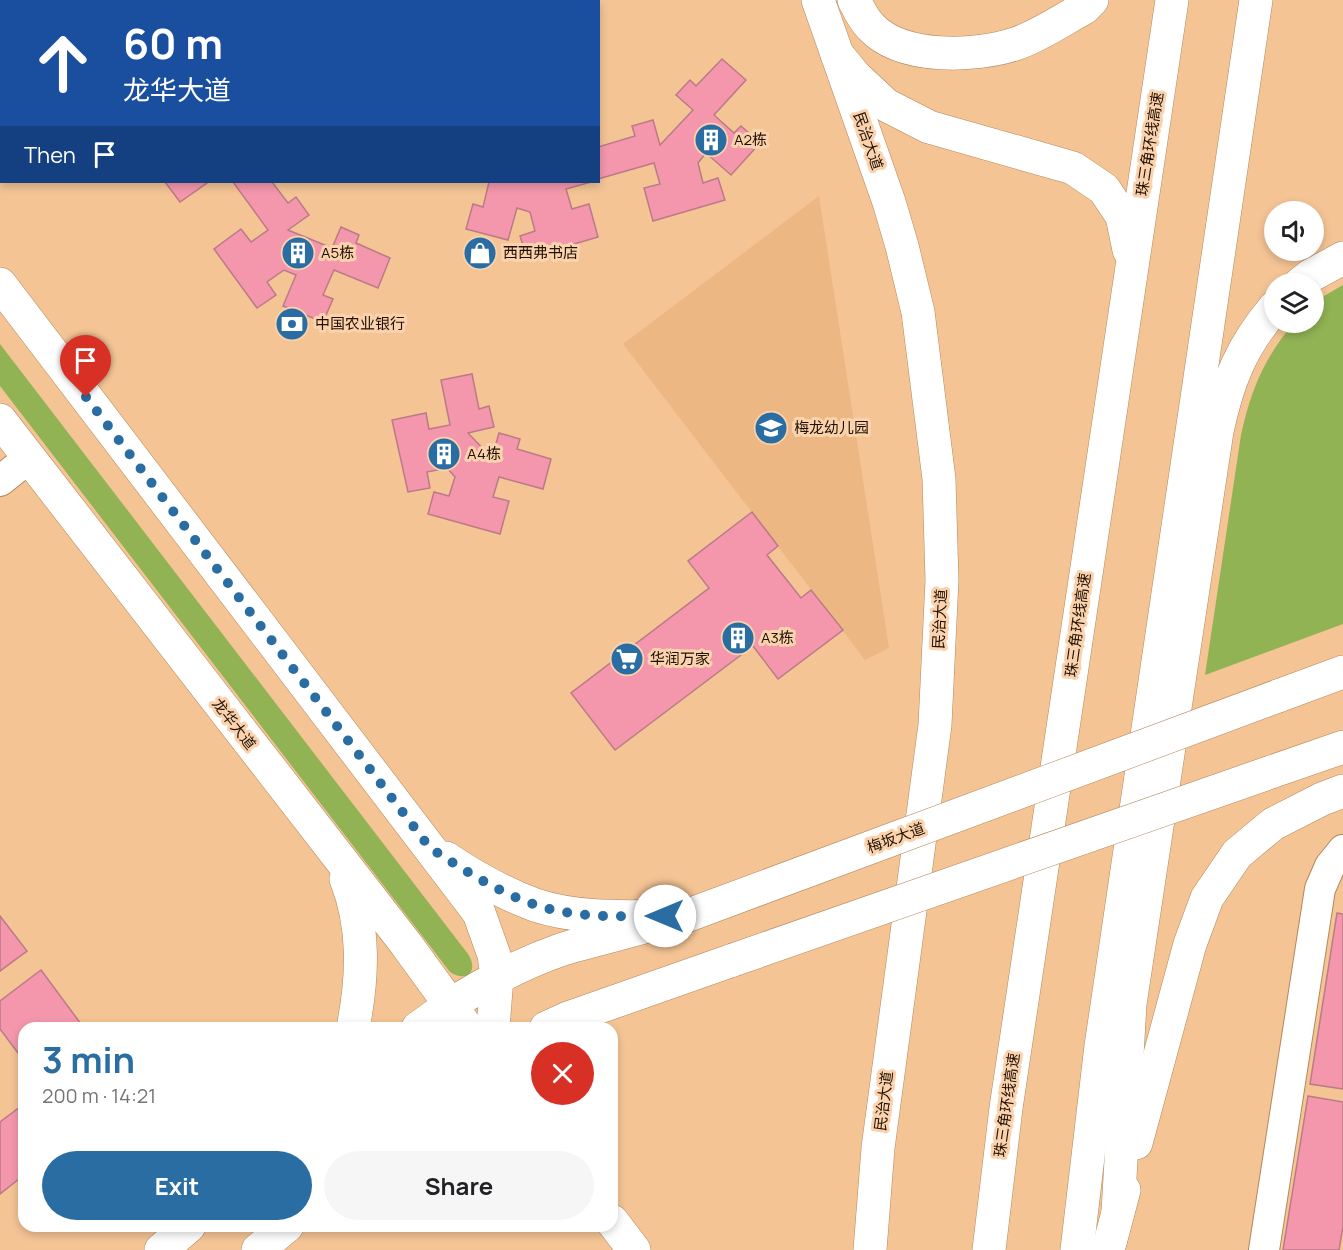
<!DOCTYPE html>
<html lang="en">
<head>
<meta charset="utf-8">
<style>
	body { margin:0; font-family:Manrope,"Noto Sans SC",sans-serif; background:#f6f6f6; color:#202124; height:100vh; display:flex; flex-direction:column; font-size:22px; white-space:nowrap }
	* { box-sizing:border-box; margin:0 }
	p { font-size:20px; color:#757577 }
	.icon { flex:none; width:33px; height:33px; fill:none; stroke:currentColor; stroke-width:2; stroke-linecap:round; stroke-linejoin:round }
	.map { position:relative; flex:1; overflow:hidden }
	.panel { position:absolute; left:18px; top:1022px; width:600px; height:210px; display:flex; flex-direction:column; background:#fff; border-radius:18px; box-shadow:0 3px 9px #0003 }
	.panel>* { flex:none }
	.top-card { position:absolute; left:0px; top:0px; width:600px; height:183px; box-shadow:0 3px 9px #0003; background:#1a4fa0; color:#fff; overflow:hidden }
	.controls { position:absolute; left:1264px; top:201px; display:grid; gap:12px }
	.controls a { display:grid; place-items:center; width:60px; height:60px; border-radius:50%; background:#fff; box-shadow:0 3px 9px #0003; font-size:30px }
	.pin { position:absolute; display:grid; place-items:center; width:51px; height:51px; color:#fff; margin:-62px -26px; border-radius:50% 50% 50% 0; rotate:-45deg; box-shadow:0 0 6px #0007 }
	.pin .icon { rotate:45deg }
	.me { position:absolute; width:66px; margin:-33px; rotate:270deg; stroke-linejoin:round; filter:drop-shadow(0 0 4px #0008) }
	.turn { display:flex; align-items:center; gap:21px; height:126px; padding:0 24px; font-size:27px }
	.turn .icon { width:78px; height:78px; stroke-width:2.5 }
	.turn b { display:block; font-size:42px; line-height:51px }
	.then { display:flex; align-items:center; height:57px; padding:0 24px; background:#0003; gap:12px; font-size:22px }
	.round { display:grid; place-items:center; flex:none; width:63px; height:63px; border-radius:32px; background:#f6f6f6 }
	.headline { display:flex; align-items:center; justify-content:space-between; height:102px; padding:0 24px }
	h1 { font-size:36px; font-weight:700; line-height:45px; color:#296da2 }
	.button { display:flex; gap:12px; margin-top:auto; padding:12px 24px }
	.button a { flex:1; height:69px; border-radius:36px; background:#296da2; color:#fff; font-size:24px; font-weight:700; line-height:69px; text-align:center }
	.button a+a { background:#f6f6f6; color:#202124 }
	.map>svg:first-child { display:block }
</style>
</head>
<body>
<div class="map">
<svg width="1343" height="1250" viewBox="0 0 1343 1250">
	<rect width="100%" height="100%" fill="#f4c495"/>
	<polygon fill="#ecb782" points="819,196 889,648 865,660 623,344"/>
	<g fill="#91b354">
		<path d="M1343,285V624L1205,675L1241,435C1251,390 1264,358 1294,323L1314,322V304L1324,296Z"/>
		<path d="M0,344L468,954C479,971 467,983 450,972L0,386Z"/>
	</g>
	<g fill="#f497ac" stroke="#bb7a88" stroke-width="1.5">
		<polygon points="722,59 746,80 714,115 734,133 741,126 760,143 731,175 706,153 698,163 703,183 718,178 725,200 653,221 644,188 660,184 654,163 598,179 598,147 635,136 632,126 653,120 660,145 693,110 676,95 690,80 696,86"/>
		<polygon points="165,182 207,182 207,183 180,202"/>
		<polygon points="233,182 272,182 288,203 296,197 309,215 288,230 332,248 341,227 359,235 356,243 390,258 378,288 334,270 323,295 333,299 323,322 283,306 296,275 284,270 267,282 276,295 257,308 214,249 241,229 251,242 268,230"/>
		<polygon points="489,182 591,182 566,189 572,209 589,204 598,237 527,258 520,236 535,231 530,212 517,208 508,240 466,229 473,204 483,207"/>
		<polygon points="472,374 479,409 489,406 494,427 468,433 492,458 499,433 520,439 517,449 551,459 543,489 499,477 493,497 509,501 500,534 428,514 434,492 449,496 455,477 447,468 427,472 430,488 408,492 392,420 426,413 429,429 450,425 441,380"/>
		<polygon points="752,512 778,546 767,555 801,598 811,590 843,630 778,679 753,646 615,750 571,693 709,588 688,561"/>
		<polygon points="1337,913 1343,914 1343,1089 1310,1084"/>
		<polygon points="0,916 27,951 0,971"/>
		<polygon points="41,970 84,1028 24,1028 24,1061 0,1029 0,1001"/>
		<polygon points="1308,1096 1343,1102 1343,1226 1339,1250 1283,1250"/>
		<polygon points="24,1104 24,1175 0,1194 0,1122"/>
	</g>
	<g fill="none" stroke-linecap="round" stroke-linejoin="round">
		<g stroke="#b4875a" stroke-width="32">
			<g id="minor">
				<polyline points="0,481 29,458"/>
				<polyline points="1264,1250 1320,889 1330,866 1343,850"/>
			</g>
		</g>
		<g stroke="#b4875a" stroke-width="34">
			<g id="secondary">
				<polyline points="418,1028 450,1005"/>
				<polyline points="161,1250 189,1226"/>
				<polyline points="258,1250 287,1226"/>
			</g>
		</g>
		<g stroke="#b4875a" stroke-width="34">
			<g id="primary">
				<polyline points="818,0 889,202 902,246 918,312 939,479 942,580 935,725 878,1148 870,1250"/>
				<polyline points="0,284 479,913 494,955 497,977 493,1028"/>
				<polyline points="0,420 406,944 467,1028"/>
				<polyline points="1278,696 1343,672"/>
				<polyline points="1271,772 1343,747"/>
				<path d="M446,858C474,877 503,893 535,905C583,921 637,916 686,916"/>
				<path d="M346,879C365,927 363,977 353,1028"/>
				<path d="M450,1005C486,982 523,963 563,949C589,941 617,935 644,927"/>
				<polyline points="546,1028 568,1018 733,960"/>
				<polyline points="612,1221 634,1250"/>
			</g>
		</g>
		<g stroke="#b4875a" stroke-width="34">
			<g id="trunk">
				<polyline points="1300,284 1310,276 1343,258"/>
				<polyline points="1136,1143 1190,944 1207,898 1237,854 1273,824 1322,799 1343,791"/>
				<path d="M1118,1212L1130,1004L1217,431C1228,380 1241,347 1275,307"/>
				<polyline points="1108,1250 1124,1190"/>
			</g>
		</g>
		<g stroke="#b4875a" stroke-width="34">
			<g id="motorway">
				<path d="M854,0C859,10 864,20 871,27C902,60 976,57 1015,44C1039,36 1062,20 1084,8L1092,0"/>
				<polyline points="837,54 855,76 886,105 929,127 1073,168 1104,189 1122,216 1129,250"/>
				<polyline points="989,1250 1006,1108 1172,0"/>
				<polyline points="1077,1250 1101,1046 1256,0"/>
			</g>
		</g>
		<use href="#minor" stroke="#fff" stroke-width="30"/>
		<use href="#secondary" stroke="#fff" stroke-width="33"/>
		<use href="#primary" stroke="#fff" stroke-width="33"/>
		<use href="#trunk" stroke="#fff" stroke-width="33"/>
		<use href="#motorway" stroke="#fff" stroke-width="33"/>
		<g stroke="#b4875a" stroke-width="34" stroke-linecap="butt">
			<g id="primary-bridge">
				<polyline points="686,916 1278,696"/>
				<polyline points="733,960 1271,772"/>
			</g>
		</g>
		<use href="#primary-bridge" stroke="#fff" stroke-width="33"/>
	</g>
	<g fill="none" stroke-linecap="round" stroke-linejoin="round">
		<path stroke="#296da2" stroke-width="10" stroke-dasharray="0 18" d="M86,397L430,848C464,870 497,892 536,905C577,919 622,916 665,916"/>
	</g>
	<defs>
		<g id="building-disc" transform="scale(1.725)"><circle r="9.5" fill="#296da2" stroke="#fad3ae"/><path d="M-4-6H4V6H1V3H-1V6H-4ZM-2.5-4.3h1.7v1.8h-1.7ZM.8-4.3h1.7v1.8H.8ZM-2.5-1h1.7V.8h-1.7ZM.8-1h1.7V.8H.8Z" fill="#fff"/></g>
		<g id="shop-disc" transform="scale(1.725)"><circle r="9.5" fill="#296da2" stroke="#fad3ae"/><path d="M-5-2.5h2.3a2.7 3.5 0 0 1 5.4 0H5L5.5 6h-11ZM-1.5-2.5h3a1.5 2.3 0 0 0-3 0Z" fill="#fff"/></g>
		<g id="bank-disc" transform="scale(1.725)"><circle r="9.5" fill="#296da2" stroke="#fad3ae"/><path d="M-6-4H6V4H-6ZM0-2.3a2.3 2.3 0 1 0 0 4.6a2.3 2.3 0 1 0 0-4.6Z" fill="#fff"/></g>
		<g id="school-disc" transform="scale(1.725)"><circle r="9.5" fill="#296da2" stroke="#fad3ae"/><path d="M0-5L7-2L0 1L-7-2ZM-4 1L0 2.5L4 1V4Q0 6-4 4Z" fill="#fff"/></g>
		<g id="supermarket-disc" transform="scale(1.725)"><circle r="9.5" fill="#296da2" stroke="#fad3ae"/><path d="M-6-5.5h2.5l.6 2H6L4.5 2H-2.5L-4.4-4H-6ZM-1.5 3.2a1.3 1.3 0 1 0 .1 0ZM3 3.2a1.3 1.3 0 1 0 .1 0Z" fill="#fff"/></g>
	</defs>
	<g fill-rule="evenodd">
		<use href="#building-disc" x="711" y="140"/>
		<use href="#building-disc" x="298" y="253"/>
		<use href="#shop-disc" x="480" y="253"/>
		<use href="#bank-disc" x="292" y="324"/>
		<use href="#school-disc" x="771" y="428"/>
		<use href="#building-disc" x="444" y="454"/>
		<use href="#building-disc" x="738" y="638"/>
		<use href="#supermarket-disc" x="627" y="659"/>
	</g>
	<g text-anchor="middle" stroke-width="6" stroke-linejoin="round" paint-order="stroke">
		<g font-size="15" fill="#211001" stroke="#fad3ae" text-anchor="start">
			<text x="734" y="145">A2栋</text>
			<text x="321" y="258">A5栋</text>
			<text x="503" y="258">西西弗书店</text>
			<text x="315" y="329">中国农业银行</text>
			<text x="794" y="433">梅龙幼儿园</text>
			<text x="467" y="459">A4栋</text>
			<text x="761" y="643">A3栋</text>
			<text x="650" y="664">华润万家</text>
		</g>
		<g font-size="15" fill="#211001" stroke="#fad3ae">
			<text transform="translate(868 141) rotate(71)" y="5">民治大道</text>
			<text transform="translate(1150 144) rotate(-81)" y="5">珠三角环线高速</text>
			<text transform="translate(940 619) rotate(-87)" y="5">民治大道</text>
			<text transform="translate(1078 625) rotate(-82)" y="5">珠三角环线高速</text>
			<text transform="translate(234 724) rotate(52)" y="5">龙华大道</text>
			<text transform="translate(896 838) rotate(-20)" y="5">梅坂大道</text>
			<text transform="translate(884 1101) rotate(-83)" y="5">民治大道</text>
			<text transform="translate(1007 1105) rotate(-82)" y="5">珠三角环线高速</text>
		</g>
	</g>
</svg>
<div class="controls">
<a><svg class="icon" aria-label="sound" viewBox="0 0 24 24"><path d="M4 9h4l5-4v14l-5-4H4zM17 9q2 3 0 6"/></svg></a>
<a><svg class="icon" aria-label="layers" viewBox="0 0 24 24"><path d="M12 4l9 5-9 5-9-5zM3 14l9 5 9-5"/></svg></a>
</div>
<div class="pin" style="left:86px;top:397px;background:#d93025"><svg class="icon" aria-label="arrive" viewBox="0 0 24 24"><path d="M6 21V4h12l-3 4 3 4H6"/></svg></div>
<svg class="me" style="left:665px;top:916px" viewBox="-20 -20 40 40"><circle r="19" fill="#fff"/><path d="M0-13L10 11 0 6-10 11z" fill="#296da2"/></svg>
<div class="top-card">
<div class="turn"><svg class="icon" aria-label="ahead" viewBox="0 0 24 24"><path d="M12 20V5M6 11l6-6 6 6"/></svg><div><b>60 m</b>龙华大道</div></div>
<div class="then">Then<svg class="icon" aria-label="arrive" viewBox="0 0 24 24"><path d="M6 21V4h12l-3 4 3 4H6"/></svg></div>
</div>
<section class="panel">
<div class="headline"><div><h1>3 min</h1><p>200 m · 14:21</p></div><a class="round" style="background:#d93025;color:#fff"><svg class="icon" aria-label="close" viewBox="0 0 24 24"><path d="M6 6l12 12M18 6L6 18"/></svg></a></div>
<div class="button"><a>Exit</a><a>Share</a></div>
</section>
</div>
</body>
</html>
